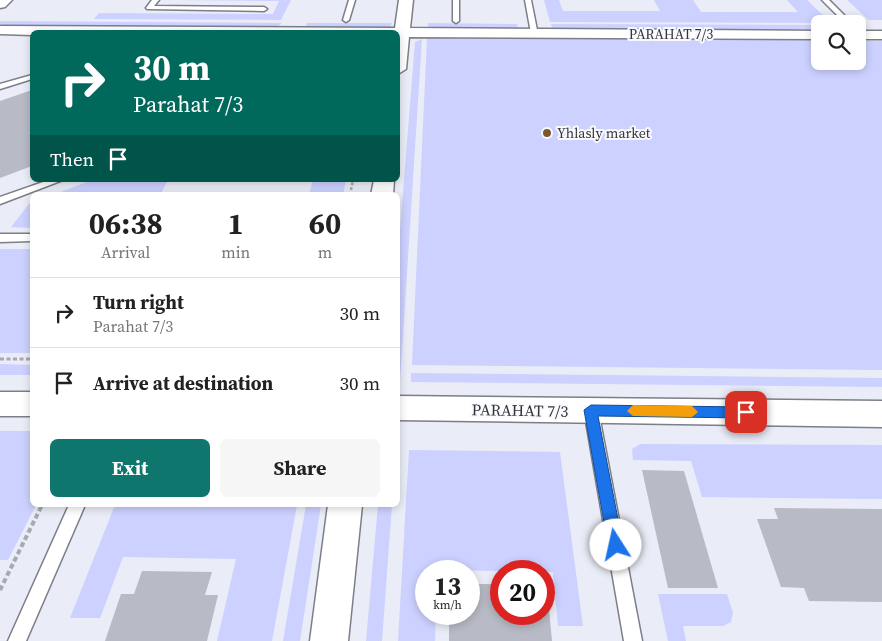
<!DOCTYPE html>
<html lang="en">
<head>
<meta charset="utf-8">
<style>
	body { margin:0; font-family:"Source Serif 4",serif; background:#f6f6f6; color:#222; height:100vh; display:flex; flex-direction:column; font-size:19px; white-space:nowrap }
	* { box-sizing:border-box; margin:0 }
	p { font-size:16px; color:#767676 }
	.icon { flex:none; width:28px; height:28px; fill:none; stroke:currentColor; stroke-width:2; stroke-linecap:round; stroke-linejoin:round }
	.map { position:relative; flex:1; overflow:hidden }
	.sheet { position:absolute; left:30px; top:192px; width:370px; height:315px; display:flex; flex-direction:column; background:#fff; border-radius:8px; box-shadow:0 2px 8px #0003 }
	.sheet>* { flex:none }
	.guide { position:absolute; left:30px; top:30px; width:370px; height:152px; border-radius:8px; box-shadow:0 2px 8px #0003; background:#00695c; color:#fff; overflow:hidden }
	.tools { position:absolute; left:811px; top:15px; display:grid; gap:10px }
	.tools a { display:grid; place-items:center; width:55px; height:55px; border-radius:8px; background:#fff; box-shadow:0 2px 8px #0003; font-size:25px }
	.speed { position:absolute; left:415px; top:560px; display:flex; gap:10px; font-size:25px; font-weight:700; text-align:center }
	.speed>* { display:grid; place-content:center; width:65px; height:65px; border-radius:50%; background:#fff; box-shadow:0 2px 8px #0003; line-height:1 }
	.speed small { font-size:12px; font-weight:400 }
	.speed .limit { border:8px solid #d22; background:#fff; color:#111 }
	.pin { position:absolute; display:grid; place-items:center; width:42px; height:42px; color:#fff; margin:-21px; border-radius:10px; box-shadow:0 2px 8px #0006 }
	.me { position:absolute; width:55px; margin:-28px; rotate:350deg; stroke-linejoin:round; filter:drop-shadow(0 0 4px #0008) }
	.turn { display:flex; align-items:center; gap:18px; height:105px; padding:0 20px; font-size:22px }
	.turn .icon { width:65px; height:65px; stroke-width:2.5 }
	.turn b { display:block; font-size:35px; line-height:42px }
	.then { display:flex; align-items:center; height:48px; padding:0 20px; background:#0003; gap:10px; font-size:19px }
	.eta { display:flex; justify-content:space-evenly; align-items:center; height:85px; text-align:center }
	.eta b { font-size:30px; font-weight:700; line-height:35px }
	.button { display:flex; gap:10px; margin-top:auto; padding:10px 20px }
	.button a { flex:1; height:58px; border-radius:8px; background:#0f766e; color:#fff; font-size:20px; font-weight:700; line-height:58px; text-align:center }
	.button a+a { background:#f6f6f6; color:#222 }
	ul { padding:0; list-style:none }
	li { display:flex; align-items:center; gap:15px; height:70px; padding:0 20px; border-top:1px solid #e0e0e0 }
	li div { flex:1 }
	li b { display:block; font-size:19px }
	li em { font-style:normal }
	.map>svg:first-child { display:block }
</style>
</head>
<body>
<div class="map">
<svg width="882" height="641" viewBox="0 0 882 641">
	<rect width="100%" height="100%" fill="#eaecf7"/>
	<g fill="#ccd1ff">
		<polygon points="291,0 281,20 94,19 99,13 273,14 279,1 177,1"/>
		<polygon points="544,0 559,0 563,11 660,11 654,0 693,0 701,12 798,12 787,0 807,0 831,23 550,22"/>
		<polygon points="847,0 882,0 882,20 869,20"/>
		<polygon points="0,21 282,23 278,26 268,27 11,26 0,24"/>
		<polygon points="307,23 392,23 391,26 384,28 312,27 306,26"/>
		<polygon points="428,23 517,24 518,28 428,28"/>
		<polygon points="551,24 820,25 820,30 557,29 552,28"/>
		<polygon points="427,38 820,40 820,61 858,61 858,41 882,41 882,370 412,365"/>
		<polygon points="422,39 400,382 398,382 398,255 415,42"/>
		<polygon points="92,180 168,180 160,195 53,195"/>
		<polygon points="313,180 346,180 343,195 309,195"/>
		<polygon points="32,203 32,228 11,227 29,204"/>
		<rect x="0" y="249" width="32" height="104"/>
		<polygon points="0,364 32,365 32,375 0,375"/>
		<polygon points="411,373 882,378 882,387 411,382"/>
		<polygon points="0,431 32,431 32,505 36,505 8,560 0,560"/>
		<polygon points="640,444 882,445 882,499 702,497 691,461 633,460 632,449"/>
		<polygon points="409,450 560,452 583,626 558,626 553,572 437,570 426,571 426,614 436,614 435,641 398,641"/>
		<polygon points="115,505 297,505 272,641 217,641 236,559 123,557 100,618 70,618"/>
		<polygon points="306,505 321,505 300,641 283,641"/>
		<polygon points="378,505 392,505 382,641 366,641"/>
		<polygon points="658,594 727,594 733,613 731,622 723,626 683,626 686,641 668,641"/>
	</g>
	<g fill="#b8bac5">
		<polygon points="32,90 32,166 0,178 0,101"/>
		<polygon points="642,470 684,471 718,588 668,588"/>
		<polygon points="774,508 882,509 882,602 809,601 804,588 781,587 757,519 778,519"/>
		<polygon points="142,571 212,572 205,595 218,595 207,641 105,641 121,594 134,594"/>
		<polygon points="469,584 501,584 501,614 544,614 544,609 549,609 552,641 449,641 449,614 469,614"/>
	</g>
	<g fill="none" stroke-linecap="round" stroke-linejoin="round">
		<g stroke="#7c7e88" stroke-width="3">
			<g id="service">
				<polygon points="152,0 159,0 154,6 264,7 267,9 264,11 147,9 146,8"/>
				<polygon points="349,0 355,0 349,20 346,22 343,20"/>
				<polygon points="453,0 459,0 459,21 456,23 453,21"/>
				<polygon points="525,0 531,0 538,35 531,33"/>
				<polygon points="822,0 829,0 853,24 846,24"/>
				<polygon points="32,75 32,79 0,89 0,84"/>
				<polygon points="49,180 63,180 0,204 0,197"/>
				<polygon points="0,234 32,234 32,241 0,242"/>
				<polygon points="591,404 596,406 598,410 642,641 624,641 584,410 586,406"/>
				<polygon points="69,505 85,505 26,641 8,641"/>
			</g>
		</g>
		<g stroke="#7c7e88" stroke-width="3">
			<g id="minor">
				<polygon points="0,0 12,0 5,7 0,8"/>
				<polygon points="399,0 413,0 410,28 820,31 820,39 409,37 406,69 398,74 398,32 32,32 32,35 0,34 0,26 395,28"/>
				<rect x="858" y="31" width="24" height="8"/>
				<polygon points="374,180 394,180 393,195 371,195"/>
				<rect x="0" y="392" width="32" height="24"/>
				<polygon points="398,396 882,401 882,427 398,420"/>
				<polygon points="328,505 362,505 348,641 310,641"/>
			</g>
		</g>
		<polyline stroke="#a7a8b1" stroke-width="2.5" stroke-dasharray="3 2" stroke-linecap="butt" points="350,195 353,180"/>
		<polyline stroke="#a7a8b1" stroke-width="3" stroke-dasharray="4 2.5" stroke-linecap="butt" points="0,359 32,359"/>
		<polyline stroke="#a7a8b1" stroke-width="4" stroke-dasharray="5 3" stroke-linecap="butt" points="0,590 42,505"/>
		<use href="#service" fill="#fff" fill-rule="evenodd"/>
		<use href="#minor" fill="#fff" fill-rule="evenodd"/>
	</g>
	<polygon fill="#1a73e8" stroke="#114b97" points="591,405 746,407 753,412 746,418 598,416 623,545 621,550 616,553 610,550 608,545 584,410"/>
	<polygon fill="#f59e0b" points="633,405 692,406 698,412 692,417 633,416 627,411"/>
	<circle fill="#7a572f" stroke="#f9fafe" stroke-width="2" cx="547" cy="133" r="5"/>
	<g text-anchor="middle" stroke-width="4" stroke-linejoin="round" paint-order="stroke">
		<g font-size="14" fill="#343439" stroke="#f9fafe">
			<text x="671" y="39">PARAHAT 7/3</text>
		</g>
		<g font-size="14" fill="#343439" stroke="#f9fafe" text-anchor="start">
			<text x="557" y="138">Yhlasly market</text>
		</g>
		<g font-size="16" fill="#343439" stroke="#f9fafe">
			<text transform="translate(520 410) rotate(1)" y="6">PARAHAT 7/3</text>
		</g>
	</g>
</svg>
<div class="tools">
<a><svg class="icon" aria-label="search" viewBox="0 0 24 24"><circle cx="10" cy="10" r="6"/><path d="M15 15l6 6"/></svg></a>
</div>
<div class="speed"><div>13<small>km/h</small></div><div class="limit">20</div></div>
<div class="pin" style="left:746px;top:412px;background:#d93025"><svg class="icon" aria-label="arrive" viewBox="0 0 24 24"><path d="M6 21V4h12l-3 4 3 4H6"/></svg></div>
<svg class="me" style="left:616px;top:545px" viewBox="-20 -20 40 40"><circle r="19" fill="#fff"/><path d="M0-13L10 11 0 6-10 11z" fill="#1a73e8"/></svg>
<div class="guide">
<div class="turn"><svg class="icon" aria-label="right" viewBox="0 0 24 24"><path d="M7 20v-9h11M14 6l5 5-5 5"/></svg><div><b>30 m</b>Parahat 7/3</div></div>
<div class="then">Then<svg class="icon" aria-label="arrive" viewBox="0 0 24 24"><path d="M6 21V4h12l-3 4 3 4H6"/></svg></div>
</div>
<section class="sheet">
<div class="eta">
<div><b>06:38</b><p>Arrival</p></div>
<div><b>1</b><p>min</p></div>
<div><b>60</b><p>m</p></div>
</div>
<ul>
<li><svg class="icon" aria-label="right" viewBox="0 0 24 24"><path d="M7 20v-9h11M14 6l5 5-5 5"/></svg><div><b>Turn right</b><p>Parahat 7/3</p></div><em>30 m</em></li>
<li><svg class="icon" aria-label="arrive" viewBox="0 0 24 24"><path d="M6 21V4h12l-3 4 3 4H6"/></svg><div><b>Arrive at destination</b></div><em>30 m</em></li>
</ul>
<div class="button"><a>Exit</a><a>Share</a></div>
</section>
</div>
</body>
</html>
